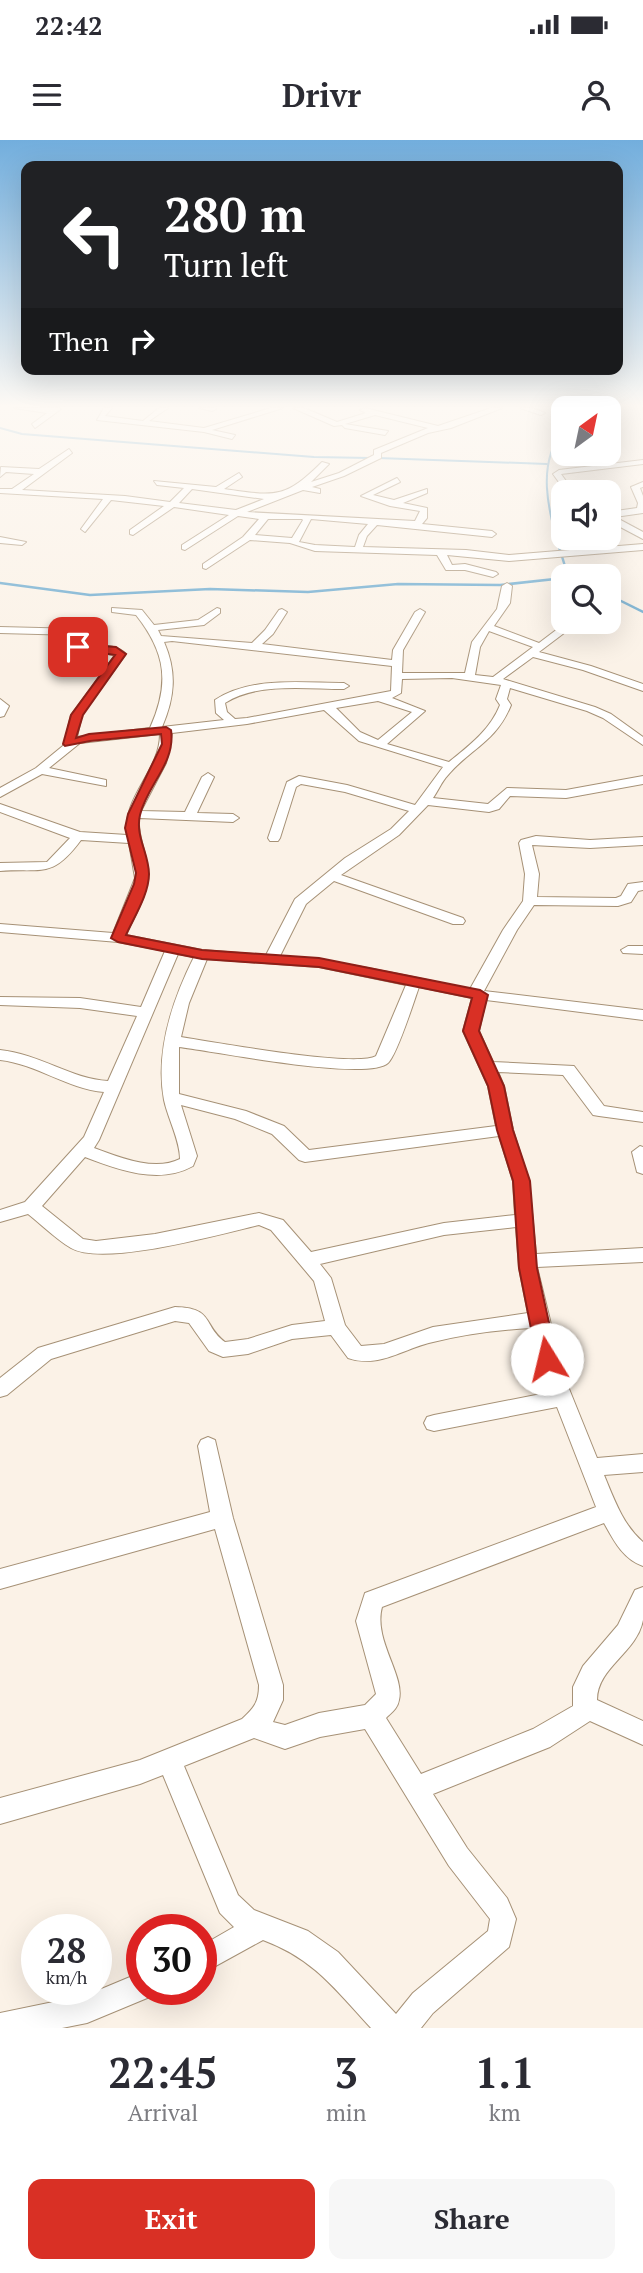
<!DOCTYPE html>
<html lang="en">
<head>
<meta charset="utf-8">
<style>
	body { margin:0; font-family:"PT Serif",serif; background:#f7f7f7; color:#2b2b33; height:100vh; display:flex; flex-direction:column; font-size:26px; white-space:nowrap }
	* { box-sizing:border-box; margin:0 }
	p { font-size:23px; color:#7c7c81 }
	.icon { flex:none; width:38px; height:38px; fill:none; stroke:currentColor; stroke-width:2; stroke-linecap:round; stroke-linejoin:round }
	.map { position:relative; height:1888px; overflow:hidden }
	.details { display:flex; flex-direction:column; background:#fff; flex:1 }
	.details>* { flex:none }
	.hud { position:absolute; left:21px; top:21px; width:602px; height:214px; border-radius:14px; box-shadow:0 7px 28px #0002; background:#202124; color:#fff; overflow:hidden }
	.needle { width:46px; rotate:33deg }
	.controls { position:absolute; left:551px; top:256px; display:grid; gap:14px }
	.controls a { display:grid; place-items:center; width:70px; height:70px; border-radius:14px; background:#fff; box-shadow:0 7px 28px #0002; font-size:35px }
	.speed { position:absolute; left:21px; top:1774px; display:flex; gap:14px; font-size:35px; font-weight:700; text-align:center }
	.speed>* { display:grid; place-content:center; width:91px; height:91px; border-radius:50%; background:#fff; box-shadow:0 7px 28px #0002; line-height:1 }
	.speed small { font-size:18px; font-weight:400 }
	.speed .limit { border:10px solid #d22; background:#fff; color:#111 }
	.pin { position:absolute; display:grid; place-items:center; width:60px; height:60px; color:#fff; margin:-30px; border-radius:14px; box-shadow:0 4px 10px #0006 }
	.me { position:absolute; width:77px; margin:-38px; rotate:351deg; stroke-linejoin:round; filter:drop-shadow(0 0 5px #0008) }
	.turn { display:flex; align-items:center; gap:24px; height:147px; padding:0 28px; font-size:32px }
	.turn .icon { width:91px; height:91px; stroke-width:2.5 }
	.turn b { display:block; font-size:49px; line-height:60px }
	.then { display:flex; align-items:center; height:66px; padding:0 28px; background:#0003; gap:14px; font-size:26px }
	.eta { display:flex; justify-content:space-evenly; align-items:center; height:119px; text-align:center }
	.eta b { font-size:42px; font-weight:800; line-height:49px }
	.action { display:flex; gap:14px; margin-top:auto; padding:14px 28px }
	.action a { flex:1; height:80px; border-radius:14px; background:#d93025; color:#fff; font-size:28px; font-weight:800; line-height:80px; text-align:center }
	.action a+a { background:#f7f7f7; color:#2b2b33 }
	.status { display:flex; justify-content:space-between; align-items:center; height:49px; padding:0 35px; background:#fff; direction:ltr }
	.status svg { height:19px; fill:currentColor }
	header { display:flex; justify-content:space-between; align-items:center; height:91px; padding:0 28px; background:#fff; font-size:32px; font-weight:800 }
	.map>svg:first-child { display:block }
</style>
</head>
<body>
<div class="status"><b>22:42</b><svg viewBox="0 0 49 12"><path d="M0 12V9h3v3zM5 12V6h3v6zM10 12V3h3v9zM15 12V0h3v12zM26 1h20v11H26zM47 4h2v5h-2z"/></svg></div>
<header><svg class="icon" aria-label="menu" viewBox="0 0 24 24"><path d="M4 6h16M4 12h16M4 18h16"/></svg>Drivr<svg class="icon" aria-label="person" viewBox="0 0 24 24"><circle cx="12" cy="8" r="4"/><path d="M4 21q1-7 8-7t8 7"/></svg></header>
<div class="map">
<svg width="643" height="1888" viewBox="0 0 643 1888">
	<rect width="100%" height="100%" fill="#fbf2e7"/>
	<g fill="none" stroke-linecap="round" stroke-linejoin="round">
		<g stroke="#62a5cd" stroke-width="2">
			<polyline points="0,288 22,294 314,317 371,318"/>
			<polyline points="378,318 547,324"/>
			<path d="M560,411C549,372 535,324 564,290"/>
		</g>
		<g stroke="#62a5cd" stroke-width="2.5">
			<polyline points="560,410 568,436"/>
			<polyline points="0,443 90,455 210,449 308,452 398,444 500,445 564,438"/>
			<polyline points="609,455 643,472"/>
		</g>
		<g stroke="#a69176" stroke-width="2">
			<g id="minor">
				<polygon points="14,268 60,268 61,269 35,288 32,284 47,273"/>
				<polygon points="104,268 112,268 105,276 143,281 159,268 168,268 149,281 204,288 271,268 283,268 212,290 235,295 232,299 204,292 97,280"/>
				<polygon points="199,268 215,268 216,269 212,271"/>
				<path d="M293,268H304L337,282L366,273L360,270L365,268L438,286L491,268H502L451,288L428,293L381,313V318L344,336L312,347L320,349V353L303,350L247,372L415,381L420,371L390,366L361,356L397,338L400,342L373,355L394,360L427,349V353L403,363L427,368V378L422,384L492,391L496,394L492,397L377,385L367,396L363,407L466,410L509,415L643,404V410L509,421L447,415L452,425L465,424L496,432L498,434L493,437L465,430H446L437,415L315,411L290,403L250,400L206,429L203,428V424L243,397L259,379L238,376L185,410L182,409V405L229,375L174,367L133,395L130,394V390L164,366L111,360L85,392L81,389L103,359L0,353V349H12L34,334L6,332L0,337L1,327L39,329L69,309L72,313L22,350L125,356L170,362L184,348L157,345L154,341L216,347L239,333L242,337L224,349C275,356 284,360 322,322L329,324L311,342L339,333L374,315V310L428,288L375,275L345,284L388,291L385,295L345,288L342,285L334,286ZM192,349L264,359L236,370L179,363ZM268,379H302L303,380L292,398L255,395ZM311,379L368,384L359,395L355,407L315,405L299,402Z"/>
				<polygon points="520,268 532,268 545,273 541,275"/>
				<polygon points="643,320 643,324 561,334 574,352 566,352 553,334 559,330"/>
				<polygon points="643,342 643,347 640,348 643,356 643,373 615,377 643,392 643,399 609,381 609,372 637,368 638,363 631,347"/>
				<polygon points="0,397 26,402 22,405 0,403"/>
				<path d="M507,443L512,446L510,463L494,486L539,503L568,481H580L539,512L591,526L643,544V551L583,530L533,517L503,539L595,567L611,574L643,597V605L603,578L587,571L510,548L507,559L511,565C496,602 471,608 448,635C442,641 438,651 433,658L488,664L507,648L566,650L643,636V644L566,658L510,656L499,669L489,672L428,665L399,695L341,735L463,778L465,781L463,784H453L334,741L306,764L280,816C345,821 407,836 470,849L503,790L523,761L525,734L519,703L521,700L536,696L590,700L643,697V705L590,708L532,705L539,734L537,757L616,758L621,756L628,744L643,742V750L638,751L631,762L618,766L534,765L517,790L484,851L643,870V880L486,860L479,891L493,922L574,926L604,966L643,972V982L599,976L593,975L563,935L498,932L504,946L513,990L529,1041L536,1114L643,1108V1122L537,1127L550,1180L557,1219L597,1318L643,1314V1332L604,1335C614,1359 623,1385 643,1402V1426C623,1419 614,1401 604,1383L382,1467C373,1500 405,1535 399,1560C398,1568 391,1573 386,1578L421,1634L533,1589L573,1566V1547L583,1526L618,1485L635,1450L643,1447C643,1457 643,1470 643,1480C637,1513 597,1527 597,1560L643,1581V1605L590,1581L550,1607L433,1654L467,1708L507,1758L516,1779L509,1807L433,1873L421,1888H371C335,1849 314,1819 263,1800L201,1834V1806L234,1787L220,1773L163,1635L140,1644L0,1684V1658L140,1620L242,1579C254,1568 259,1562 259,1545L215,1389L0,1449V1429L210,1372L198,1306L201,1300L208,1297L215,1300L233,1378L283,1545V1560L273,1582L285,1585L319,1573L365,1565L376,1554L356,1481L365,1453L596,1367L557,1267L434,1291L427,1289L424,1283L427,1277L434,1275L551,1252L537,1219L531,1188C498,1190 465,1194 433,1202C404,1208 379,1229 348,1218L331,1195L292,1199L248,1214L223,1217L209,1211L189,1183L175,1181L51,1219L7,1255L0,1257V1238L38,1208L175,1167C215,1168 202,1185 225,1202L248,1199L292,1185L325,1181L314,1141L271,1090L259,1085C220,1094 104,1127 71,1108C56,1099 42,1085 28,1074L0,1082V1070L25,1062L84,997L104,952C67,949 37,924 0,920V910C40,914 71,939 108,941L137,876L80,868L0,865V857L80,858L141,867L165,811L118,802L0,792V784L113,793L135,738L129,703L81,700C52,739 43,728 0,731V723L47,722L70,698L0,672V664L80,692L127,695C122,657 160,631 160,594L80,603L49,628L106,640V646L42,634L0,657V648L36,628L64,605L71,575L115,515L74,509L76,495L0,493V487L79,489L86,493L84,504C98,506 116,503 126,514L82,575L77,597L150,588C170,543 166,513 136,475L112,472V468L142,470L154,485L198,480L217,468L220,469V473L204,485L158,490L161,496L252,503L265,490L279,470L282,469L287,472L273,494L262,504L392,520L393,510L415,472L420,469L425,472L403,510L402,533H465L472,502L497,469L502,446ZM489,491L533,507L493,537L475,535L480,507ZM172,501L392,526L391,551L247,578L235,579L227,572L225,563C258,542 306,549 344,549L349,546L344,543C302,543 252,536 215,560L216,573L224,580L162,587C175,557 177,532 164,502ZM452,538L501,545L496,559L500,565C490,590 470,605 449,622L387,604L425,571L392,558L401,553L402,539ZM378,561L412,572L378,600L360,592L336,568ZM324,570L359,601L443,627L415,665L347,645L299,636L287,642L268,698L270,701H278L280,698L296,647L301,644L345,652L409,671L391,689L345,718L295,759L266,815L202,810L126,795C134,777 149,753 148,733C148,714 137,697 139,678L233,682L239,678L233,674L197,673L214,637L208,633L202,637L185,672L141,671L166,623L172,593L247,584ZM178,814L194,817C172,861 155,911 164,960C168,979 180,1000 180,1019C154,1032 119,1017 94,1008L99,1000ZM207,819L319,827L406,845L376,916C355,928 214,902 181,897L189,863ZM419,847L472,858L463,891L488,946L496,986L309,1010L284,986L246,971L179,954V907C213,911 368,942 388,923C397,915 414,861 419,847ZM181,965L235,979L272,994L299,1020L305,1022L499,996L513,1041L515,1075L444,1083L311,1112L283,1080L259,1073L155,1094L96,1101L83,1099L42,1066L85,1017C119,1030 159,1045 193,1026L197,1016ZM516,1087L519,1128L528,1173L433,1187L384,1204L361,1206L345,1185L331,1138L320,1124L444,1095ZM365,1589L449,1726L490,1779L488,1791L413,1853L396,1874L338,1812L308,1791L254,1770L238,1755L184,1626L254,1598L285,1609L320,1597Z"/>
				<polygon points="0,559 9,566 4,576 0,577"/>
				<polygon points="628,806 643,806 643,814 623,813 621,810"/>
				<polygon points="640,1006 643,1007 643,1034 637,1032 632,1012"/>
				<polygon points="142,1832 142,1850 154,1850 152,1856 87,1883 62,1888 0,1888 0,1873 87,1855"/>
			</g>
		</g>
		<use href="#minor" fill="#fff" fill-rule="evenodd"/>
	</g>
	<linearGradient id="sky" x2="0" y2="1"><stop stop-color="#72aedd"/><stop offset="0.5" stop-color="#fdf9f4"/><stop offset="1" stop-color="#fdf9f4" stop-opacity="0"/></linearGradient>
	<rect width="643" height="532" fill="url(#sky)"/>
	<path fill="#d93025" stroke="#8d1f18" stroke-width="2" d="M78,504L116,507L126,514L83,575L76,598L89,594L166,587L171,590C176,623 147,645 140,675C135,696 149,714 149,734C149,754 134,777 126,795L202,810L319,818L480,850L488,855L479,891L504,946L513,990L530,1041L537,1128L557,1219L554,1225L547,1227L540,1225L537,1219L519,1128L513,1041L497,990L488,946L463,891L472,858L319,827L202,819L118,802L111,798L134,744L136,733L125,688L128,674L162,604L161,594L90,601L65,606L63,604L71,575L115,515L74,509L73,507Z"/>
</svg>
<div class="controls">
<a><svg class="needle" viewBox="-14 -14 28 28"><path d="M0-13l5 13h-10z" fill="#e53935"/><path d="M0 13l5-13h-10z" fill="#7c7c81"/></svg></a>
<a><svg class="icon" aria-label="sound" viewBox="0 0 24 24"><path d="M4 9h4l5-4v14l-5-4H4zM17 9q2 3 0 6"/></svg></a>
<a><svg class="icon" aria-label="search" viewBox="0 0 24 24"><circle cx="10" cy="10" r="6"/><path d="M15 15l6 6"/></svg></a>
</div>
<div class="speed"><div>28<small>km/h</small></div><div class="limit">30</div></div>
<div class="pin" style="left:78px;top:507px;background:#d93025"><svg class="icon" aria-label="arrive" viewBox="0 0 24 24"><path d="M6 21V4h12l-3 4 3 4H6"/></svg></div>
<svg class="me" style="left:547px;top:1219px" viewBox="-20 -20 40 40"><circle r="19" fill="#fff"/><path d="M0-13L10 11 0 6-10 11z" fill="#d93025"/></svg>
<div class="hud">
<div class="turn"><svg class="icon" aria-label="left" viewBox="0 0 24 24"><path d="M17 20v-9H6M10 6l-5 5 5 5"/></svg><div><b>280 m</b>Turn left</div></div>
<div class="then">Then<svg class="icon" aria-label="right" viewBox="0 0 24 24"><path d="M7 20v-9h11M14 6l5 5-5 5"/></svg></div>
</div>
</div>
<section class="details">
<div class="eta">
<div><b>22:45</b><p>Arrival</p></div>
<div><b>3</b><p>min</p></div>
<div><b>1.1</b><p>km</p></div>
</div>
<div class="action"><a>Exit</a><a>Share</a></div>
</section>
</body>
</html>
